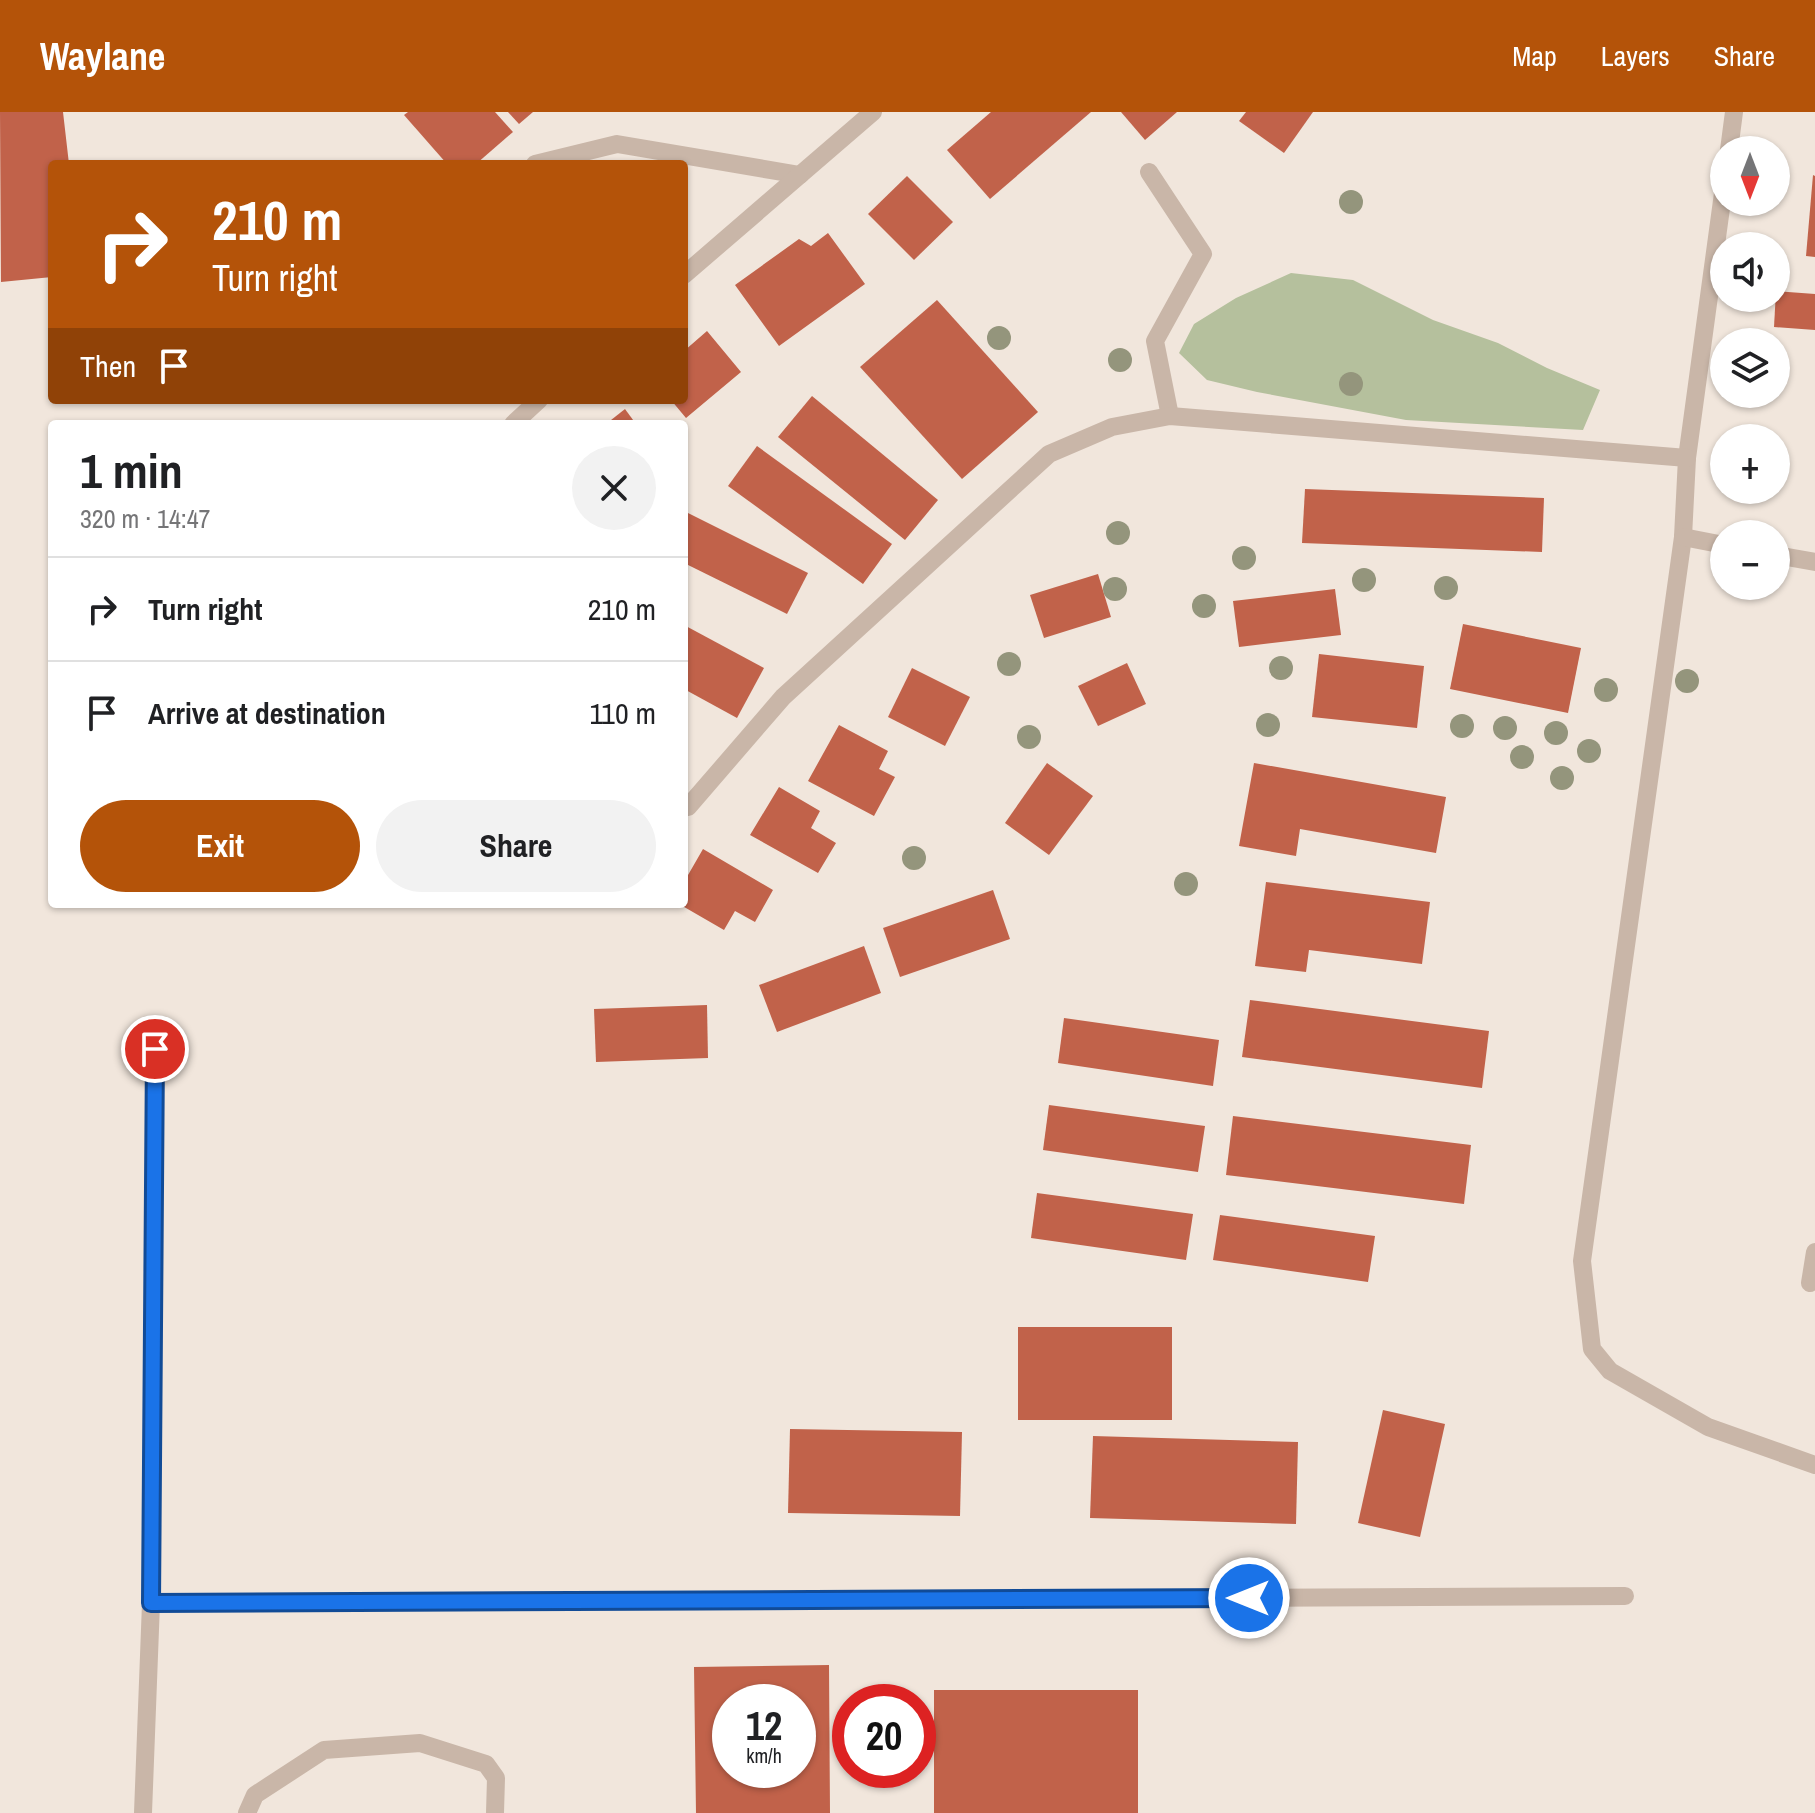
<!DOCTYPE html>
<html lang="en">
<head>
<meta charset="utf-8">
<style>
	body { margin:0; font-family:"Archivo Narrow",sans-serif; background:#f2f2f2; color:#202124; height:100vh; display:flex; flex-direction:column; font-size:30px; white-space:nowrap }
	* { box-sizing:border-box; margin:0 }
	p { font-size:26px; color:#757577 }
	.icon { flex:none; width:44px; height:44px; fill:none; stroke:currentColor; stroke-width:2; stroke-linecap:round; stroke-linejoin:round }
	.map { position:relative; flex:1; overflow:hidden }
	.drawer { position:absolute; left:48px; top:308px; width:640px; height:488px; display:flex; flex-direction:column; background:#fff; border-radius:8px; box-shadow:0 2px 6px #0004 }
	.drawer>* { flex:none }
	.hud { position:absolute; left:48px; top:48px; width:640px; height:244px; border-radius:8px; box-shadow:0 2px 6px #0004; background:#b45309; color:#fff; overflow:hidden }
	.needle { width:52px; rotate:180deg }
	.fabs { position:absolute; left:1710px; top:24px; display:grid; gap:16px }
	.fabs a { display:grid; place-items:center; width:80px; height:80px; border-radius:50%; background:#fff; box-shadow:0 2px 6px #0004; font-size:40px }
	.speed { position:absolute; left:712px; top:1572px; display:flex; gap:16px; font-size:40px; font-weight:700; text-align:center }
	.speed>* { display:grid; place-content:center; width:104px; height:104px; border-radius:50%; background:#fff; box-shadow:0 2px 6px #0004; line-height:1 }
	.speed small { font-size:20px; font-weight:400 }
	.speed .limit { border:12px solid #d22; background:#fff; color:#111 }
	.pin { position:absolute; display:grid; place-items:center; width:68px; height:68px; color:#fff; margin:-34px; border:4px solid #fff; border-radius:50%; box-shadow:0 2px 8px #0007 }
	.me { position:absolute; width:88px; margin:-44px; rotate:270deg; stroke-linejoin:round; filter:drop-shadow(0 0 6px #0008) }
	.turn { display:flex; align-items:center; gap:28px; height:168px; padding:0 32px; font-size:36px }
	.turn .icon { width:104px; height:104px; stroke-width:2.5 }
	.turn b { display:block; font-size:56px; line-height:68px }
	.then { display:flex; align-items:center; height:76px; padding:0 32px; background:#0003; gap:16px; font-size:30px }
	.round { display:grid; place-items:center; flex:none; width:84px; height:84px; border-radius:42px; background:#f2f2f2 }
	.headline { display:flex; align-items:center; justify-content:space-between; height:136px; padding:0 32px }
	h1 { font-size:48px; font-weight:700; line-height:60px }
	.primary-button { display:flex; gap:16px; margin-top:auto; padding:16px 32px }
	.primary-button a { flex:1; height:92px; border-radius:48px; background:#b45309; color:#fff; font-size:32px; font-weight:700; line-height:92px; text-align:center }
	.primary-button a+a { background:#f2f2f2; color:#202124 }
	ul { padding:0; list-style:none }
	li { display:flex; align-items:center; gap:24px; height:104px; padding:0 32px; border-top:2px solid #e0e0e0 }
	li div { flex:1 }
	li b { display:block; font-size:30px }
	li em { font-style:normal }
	header { display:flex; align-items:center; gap:48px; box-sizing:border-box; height:112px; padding:0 40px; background:#b45309; color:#fff }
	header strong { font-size:38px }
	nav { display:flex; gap:44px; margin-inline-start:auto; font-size:28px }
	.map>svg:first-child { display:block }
</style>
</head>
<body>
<header>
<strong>Waylane</strong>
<nav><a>Map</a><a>Layers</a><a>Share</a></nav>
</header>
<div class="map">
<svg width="1815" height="1701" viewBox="0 0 1815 1701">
	<rect width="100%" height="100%" fill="#f1e6dc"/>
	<polygon fill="#b5c09d" points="1291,161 1353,168 1433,208 1498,231 1547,256 1600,278 1583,318 1406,308 1257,280 1207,268 1179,241 1194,212 1236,186"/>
	<g fill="#c1624a" fill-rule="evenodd">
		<polygon points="0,0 63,0 69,52 52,52 52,165 1,170"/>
		<polygon points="408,0 495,0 513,20 476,52 447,52 404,3"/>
		<polygon points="508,0 533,0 519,12"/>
		<polygon points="991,0 1091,0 990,87 947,38"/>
		<polygon points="1121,0 1177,0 1145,28"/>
		<polygon points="1246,0 1313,0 1284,41 1239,9"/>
		<polygon points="1813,63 1815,64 1815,145 1806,144"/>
		<polygon points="907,64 953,110 914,148 868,102"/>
		<polygon points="828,121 865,172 779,234 735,173 799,127 811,134"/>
		<polygon points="1776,179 1815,182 1815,218 1774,215"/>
		<polygon points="937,188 1038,300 962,367 860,255"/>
		<polygon points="707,219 741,260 686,306 671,288 684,288 684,239"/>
		<polygon points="812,284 938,388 905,428 778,325"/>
		<polygon points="625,297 636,312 606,312"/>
		<polygon points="757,334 892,432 863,472 728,374"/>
		<polygon points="1305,377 1544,386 1542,440 1302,431"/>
		<polygon points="684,399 808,461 787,502 684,451"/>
		<polygon points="1098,462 1111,505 1044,526 1030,483"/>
		<polygon points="1335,477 1341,523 1239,535 1233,489"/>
		<polygon points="1463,512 1581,536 1568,601 1450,577"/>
		<polygon points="684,513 764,556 737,606 684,577"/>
		<polygon points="1319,542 1424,554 1417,616 1312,605"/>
		<polygon points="1127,551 1146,592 1098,614 1078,574"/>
		<polygon points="912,556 970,585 945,634 888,605"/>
		<polygon points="839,613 888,639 879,657 895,665 874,704 808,669"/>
		<polygon points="1047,651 1093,684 1049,743 1005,711"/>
		<polygon points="1254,651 1446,685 1436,741 1300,717 1296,744 1239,734"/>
		<polygon points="779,675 820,699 811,716 836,731 818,761 750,723"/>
		<polygon points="703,737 773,778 755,810 735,799 724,818 679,792 684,792 684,770"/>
		<polygon points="1266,770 1430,790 1422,852 1309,838 1306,860 1255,854"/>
		<polygon points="993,778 1010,827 900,865 883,816"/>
		<polygon points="864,834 881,881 777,920 759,873"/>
		<polygon points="1250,888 1489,919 1482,976 1242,945"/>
		<polygon points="707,893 708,946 596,950 594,897"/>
		<polygon points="1064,906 1219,928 1213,974 1058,951"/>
		<polygon points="1049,993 1205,1014 1198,1060 1043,1038"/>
		<polygon points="1233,1004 1471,1033 1464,1092 1226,1063"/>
		<polygon points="1037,1081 1193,1102 1186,1148 1031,1126"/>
		<polygon points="1220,1103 1375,1124 1368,1170 1213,1148"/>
		<rect x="1018" y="1215" width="154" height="93"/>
		<polygon points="1383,1298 1445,1312 1420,1425 1358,1411"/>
		<polygon points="790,1317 962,1320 960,1404 788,1401"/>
		<polygon points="1093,1324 1298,1330 1296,1412 1090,1406"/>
		<path d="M829,1553L830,1701H696L694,1555ZM730,1590H798V1658H730Z"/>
		<rect x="934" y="1578" width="204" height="123"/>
	</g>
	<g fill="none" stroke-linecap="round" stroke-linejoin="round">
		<g stroke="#c9b6a8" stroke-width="18">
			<polyline points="1729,38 1734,0"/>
			<polyline points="535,52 617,32 800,63"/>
			<polyline points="1149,60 1203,142 1155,229 1170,304"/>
			<polyline points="1724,74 1687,346 1683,425 1582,1149 1592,1237 1610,1259 1708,1315 1815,1353"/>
			<polyline points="684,163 873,0"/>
			<polyline points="513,312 539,288"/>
			<polyline points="1683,425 1724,433"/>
			<polyline points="1776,443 1815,450"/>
			<polyline points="688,695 783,585 1049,342 1112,315 1170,304 1687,346"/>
			<polyline points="1810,1171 1815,1140"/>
			<polyline points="151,1491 1625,1484"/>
			<polyline points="143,1701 151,1491 155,937"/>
			<polyline points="247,1701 255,1683 324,1638 420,1631 486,1652 496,1666 495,1701"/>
		</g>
	</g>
	<g fill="#94957c">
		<circle cx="1351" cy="90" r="12"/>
		<circle cx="999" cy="226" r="12"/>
		<circle cx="1120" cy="248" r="12"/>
		<circle cx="1351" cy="272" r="12"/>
		<circle cx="1118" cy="421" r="12"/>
		<circle cx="1244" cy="446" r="12"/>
		<circle cx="1364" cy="468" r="12"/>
		<circle cx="1446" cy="476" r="12"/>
		<circle cx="1115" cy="477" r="12"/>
		<circle cx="1204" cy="494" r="12"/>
		<circle cx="1009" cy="552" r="12"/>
		<circle cx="1281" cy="556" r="12"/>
		<circle cx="1687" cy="569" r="12"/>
		<circle cx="1606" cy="578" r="12"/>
		<circle cx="1268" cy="613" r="12"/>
		<circle cx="1462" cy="614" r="12"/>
		<circle cx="1505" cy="616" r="12"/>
		<circle cx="1556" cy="621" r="12"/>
		<circle cx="1029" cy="625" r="12"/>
		<circle cx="1589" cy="639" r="12"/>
		<circle cx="1522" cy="645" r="12"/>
		<circle cx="1562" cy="666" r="12"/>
		<circle cx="914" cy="746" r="12"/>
		<circle cx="1186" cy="772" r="12"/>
	</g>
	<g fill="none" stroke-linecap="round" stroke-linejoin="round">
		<g stroke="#114b97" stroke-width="20">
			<polyline id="route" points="155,937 151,1491 1249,1486"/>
		</g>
		<use href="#route" stroke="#1a73e8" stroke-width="14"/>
	</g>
</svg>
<div class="fabs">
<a><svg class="needle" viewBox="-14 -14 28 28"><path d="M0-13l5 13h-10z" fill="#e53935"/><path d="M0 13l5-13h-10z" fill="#757577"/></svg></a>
<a><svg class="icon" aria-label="sound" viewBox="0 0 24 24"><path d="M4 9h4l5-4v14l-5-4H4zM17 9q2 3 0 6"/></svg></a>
<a><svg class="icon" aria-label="layers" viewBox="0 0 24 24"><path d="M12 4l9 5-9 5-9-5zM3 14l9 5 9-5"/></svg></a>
<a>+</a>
<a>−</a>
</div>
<div class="speed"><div>12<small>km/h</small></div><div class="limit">20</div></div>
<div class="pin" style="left:155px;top:937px;background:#d93025"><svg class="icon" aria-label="arrive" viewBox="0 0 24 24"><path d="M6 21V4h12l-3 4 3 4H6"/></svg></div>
<svg class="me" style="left:1249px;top:1486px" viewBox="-20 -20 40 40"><circle r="17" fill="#1a73e8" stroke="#fff" stroke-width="3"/><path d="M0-11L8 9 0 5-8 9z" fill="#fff"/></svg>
<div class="hud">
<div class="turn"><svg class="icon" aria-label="right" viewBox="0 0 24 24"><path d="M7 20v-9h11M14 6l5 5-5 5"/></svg><div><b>210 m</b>Turn right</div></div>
<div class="then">Then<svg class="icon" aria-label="arrive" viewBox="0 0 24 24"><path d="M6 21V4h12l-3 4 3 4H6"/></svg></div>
</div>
<section class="drawer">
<div class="headline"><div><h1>1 min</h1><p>320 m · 14:47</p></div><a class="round"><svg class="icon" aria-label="close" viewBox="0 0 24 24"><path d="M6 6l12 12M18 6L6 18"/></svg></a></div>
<ul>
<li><svg class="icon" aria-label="right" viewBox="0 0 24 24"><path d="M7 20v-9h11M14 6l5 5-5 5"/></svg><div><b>Turn right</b></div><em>210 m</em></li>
<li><svg class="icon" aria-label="arrive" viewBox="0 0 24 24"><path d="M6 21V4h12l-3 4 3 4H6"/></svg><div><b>Arrive at destination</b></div><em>110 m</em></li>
</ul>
<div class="primary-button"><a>Exit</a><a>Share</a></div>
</section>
</div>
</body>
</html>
